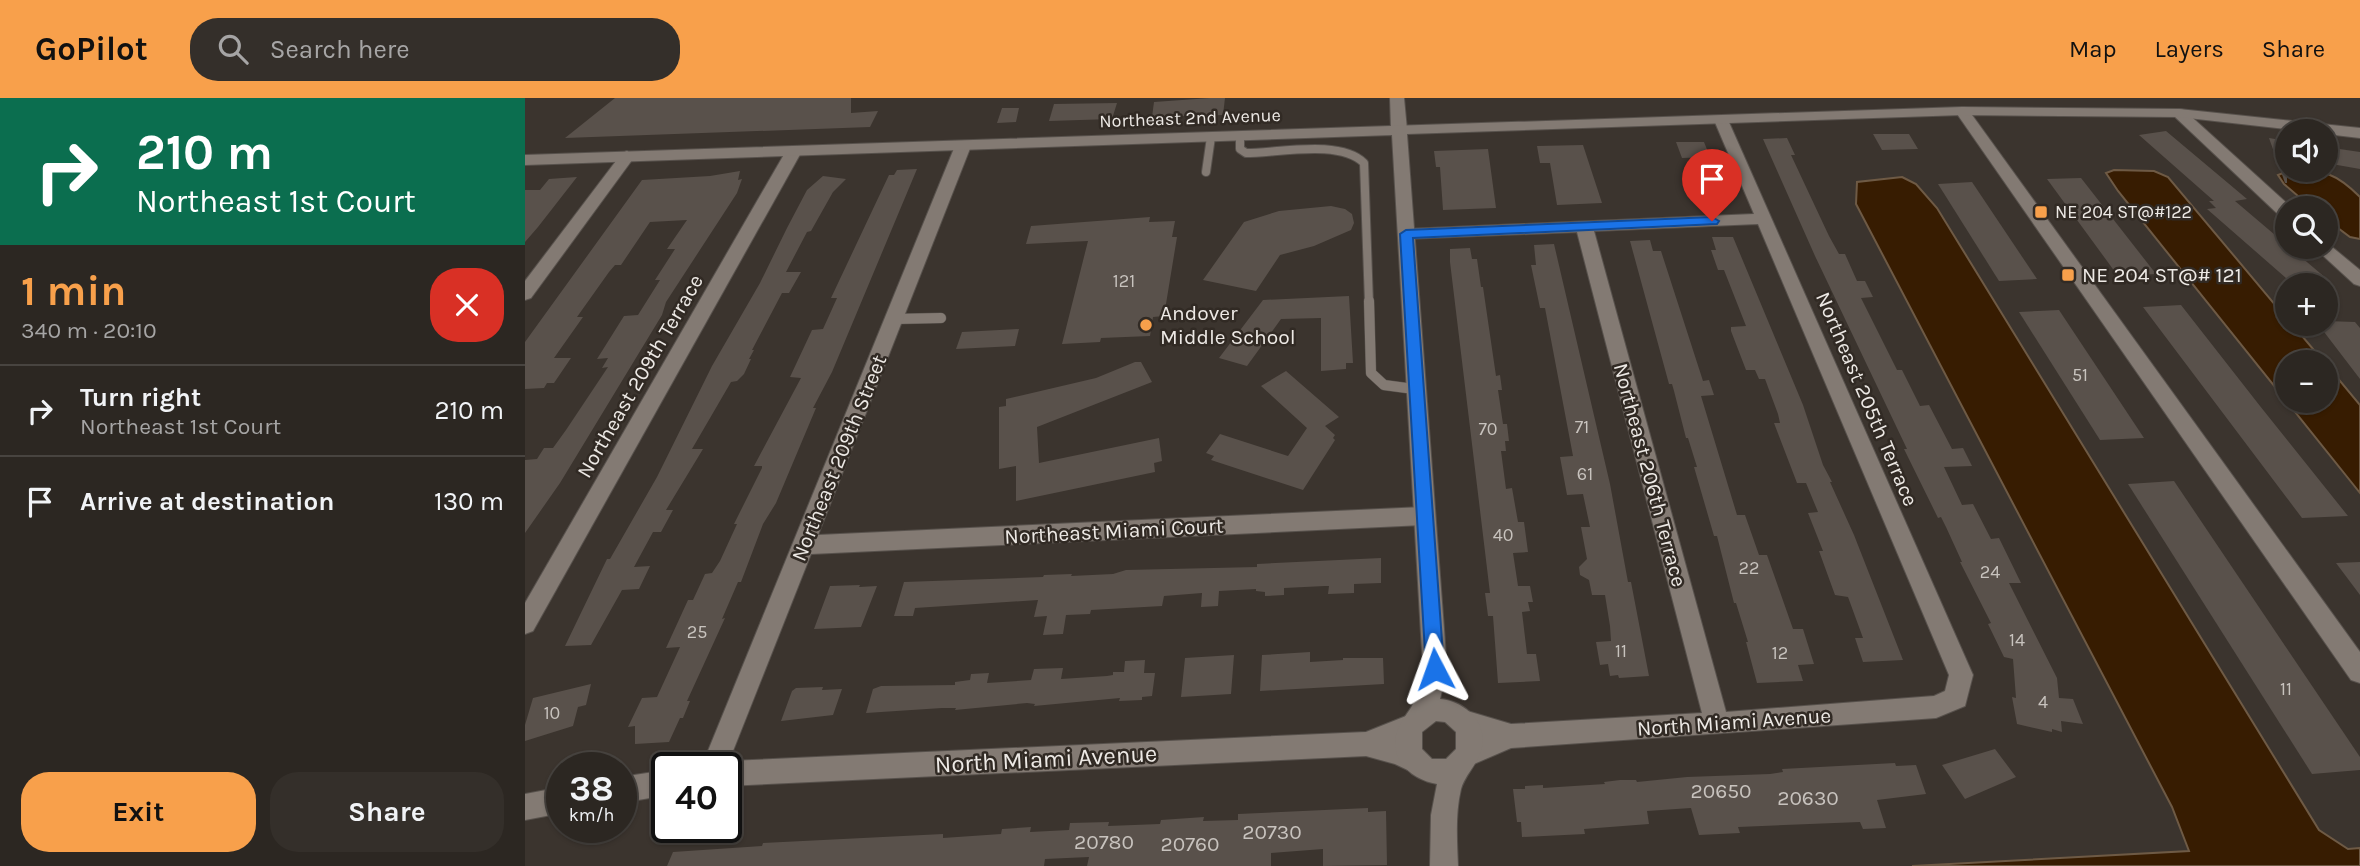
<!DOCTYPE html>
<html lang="en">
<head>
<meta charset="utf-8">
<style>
	body { margin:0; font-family:Karla,sans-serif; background:#342f2a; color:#f1f3f6; height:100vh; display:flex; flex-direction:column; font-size:26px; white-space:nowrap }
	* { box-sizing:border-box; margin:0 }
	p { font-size:23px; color:#a6a5a5 }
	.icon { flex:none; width:38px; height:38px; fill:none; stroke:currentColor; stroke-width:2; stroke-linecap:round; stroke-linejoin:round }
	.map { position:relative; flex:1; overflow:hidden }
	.drawer { display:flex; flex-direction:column; background:#2c2722; width:525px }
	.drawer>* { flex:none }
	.hud { background:#0b6e4f; color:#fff; overflow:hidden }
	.controls { position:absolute; left:1750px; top:21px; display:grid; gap:14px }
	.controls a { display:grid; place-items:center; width:63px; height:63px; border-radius:50%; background:#2c2722; box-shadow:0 2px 5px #0004,0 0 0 2px #484440; font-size:35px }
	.speed { position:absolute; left:21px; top:654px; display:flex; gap:14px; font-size:35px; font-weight:700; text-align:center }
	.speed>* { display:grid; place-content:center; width:91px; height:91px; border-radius:50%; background:#2c2722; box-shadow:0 2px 5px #0004,0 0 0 2px #484440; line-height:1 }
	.speed small { font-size:18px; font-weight:400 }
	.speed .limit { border:4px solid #111; border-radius:10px; background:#fff; color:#111 }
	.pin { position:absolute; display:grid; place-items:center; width:60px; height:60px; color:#fff; margin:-72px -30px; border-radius:50% 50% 50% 0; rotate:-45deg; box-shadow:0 0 7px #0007 }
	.pin .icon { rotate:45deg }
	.me { position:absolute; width:77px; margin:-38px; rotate:356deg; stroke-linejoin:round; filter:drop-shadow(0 0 5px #0008) }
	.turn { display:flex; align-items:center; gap:24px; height:147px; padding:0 21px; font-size:32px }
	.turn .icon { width:91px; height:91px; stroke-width:2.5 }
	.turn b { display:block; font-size:49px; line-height:60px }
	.round { display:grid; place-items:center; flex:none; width:74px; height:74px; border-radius:28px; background:#342f2a }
	.head { display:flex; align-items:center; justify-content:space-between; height:119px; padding:0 21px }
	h1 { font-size:42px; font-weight:700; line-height:52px; color:#f8a04b }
	.button { display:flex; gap:14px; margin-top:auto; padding:14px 21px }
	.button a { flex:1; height:80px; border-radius:28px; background:#f8a04b; color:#111; font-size:28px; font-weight:700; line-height:80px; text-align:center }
	.button a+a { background:#342f2a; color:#f1f3f6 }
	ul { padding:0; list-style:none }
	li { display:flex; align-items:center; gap:21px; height:91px; padding:0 21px; border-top:2px solid #484440 }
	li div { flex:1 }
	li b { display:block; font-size:26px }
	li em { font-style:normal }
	header { display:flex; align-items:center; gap:42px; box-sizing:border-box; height:98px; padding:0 35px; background:#f8a04b; color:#111 }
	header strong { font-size:33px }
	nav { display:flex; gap:38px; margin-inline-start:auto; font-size:24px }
	.search { width:490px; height:63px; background:#342f2a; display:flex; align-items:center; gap:18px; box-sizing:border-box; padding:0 24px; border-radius:28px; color:#a6a5a5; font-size:26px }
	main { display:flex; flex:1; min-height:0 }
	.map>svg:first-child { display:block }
</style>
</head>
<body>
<header>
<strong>GoPilot</strong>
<div class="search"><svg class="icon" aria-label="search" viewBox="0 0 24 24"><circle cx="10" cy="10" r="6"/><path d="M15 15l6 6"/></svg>Search here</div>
<nav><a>Map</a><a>Layers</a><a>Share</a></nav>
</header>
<main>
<section class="drawer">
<div class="hud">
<div class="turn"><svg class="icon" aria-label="right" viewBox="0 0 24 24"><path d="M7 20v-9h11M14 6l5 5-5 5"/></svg><div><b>210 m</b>Northeast 1st Court</div></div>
</div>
<div class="head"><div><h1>1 min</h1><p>340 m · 20:10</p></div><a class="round" style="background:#d93025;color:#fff"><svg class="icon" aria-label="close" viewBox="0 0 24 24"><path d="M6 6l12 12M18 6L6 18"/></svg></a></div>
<ul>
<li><svg class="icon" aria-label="right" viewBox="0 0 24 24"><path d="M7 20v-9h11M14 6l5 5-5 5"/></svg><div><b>Turn right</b><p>Northeast 1st Court</p></div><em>210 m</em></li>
<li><svg class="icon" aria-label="arrive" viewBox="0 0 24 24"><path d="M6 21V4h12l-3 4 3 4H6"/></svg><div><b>Arrive at destination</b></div><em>130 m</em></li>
</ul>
<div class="button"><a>Exit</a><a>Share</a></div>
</section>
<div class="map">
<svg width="1835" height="768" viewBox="0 0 1835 768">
	<rect width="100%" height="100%" fill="#3b342e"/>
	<g fill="#371c01" stroke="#6e5a45" stroke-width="2">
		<polygon points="1589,72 1629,73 1643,79 1762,221 1762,226 1767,226 1799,264 1762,264 1762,303 1801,303 1801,266 1835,307 1835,395 1593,93 1581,75"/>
		<path d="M1766,72C1799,72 1811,75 1835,99V141L1825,139L1801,121V110H1787L1759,86L1753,77Z"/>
		<polygon points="1377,79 1391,86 1412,110 1794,732 1823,751 1835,750 1835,768 1387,768 1664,753 1647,709 1331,106 1332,84"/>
	</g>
	<g fill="#59514b">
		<polygon points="90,0 326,0 326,15 353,13 345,29 40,40"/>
		<polygon points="685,0 700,0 698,17 627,19 629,4"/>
		<polygon points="592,5 587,21 524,23 529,6"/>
		<polygon points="477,10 494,10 491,24 472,25"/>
		<polygon points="1641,33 1722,101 1710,103 1802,181 1769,187 1682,111 1691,110 1684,103 1689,103 1614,37"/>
		<polygon points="1348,36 1384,36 1393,51 1357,52"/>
		<polygon points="1262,40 1270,57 1266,57 1304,138 1314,156 1320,156 1332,183 1340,183 1348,199 1336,200 1372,272 1377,272 1395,308 1404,307 1427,351 1438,350 1447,368 1419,369 1437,407 1448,406 1466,441 1474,440 1496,485 1484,485 1532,580 1534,600 1548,601 1558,626 1536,623 1537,634 1527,631 1527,634 1492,626 1487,599 1491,600 1488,561 1479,559 1463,526 1466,525 1435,464 1437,464 1421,429 1416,419 1413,420 1379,351 1382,351 1290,158 1238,41"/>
		<polygon points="1744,40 1762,43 1762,85 1760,85"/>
		<polygon points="1151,44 1179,44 1185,59 1157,60"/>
		<polygon points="1058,47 1077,105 1032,107 1025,65 1015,65 1012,48"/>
		<polygon points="1801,49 1835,54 1835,71 1801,65"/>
		<polygon points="963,51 971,110 918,112 915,69 911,69 909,53"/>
		<polygon points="392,71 307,274 288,310 291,310 251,405 238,426 216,484 213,484 197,521 200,520 162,603 165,603 158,620 155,620 144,644 110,646 110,628 103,629 117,600 132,599 155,549 141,550 163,502 168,502 180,476 187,475 195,463 212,426 209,426 237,370 237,368 229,368 276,280 265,279 287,232 298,231 312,200 306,200 364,77 369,77 372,72"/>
		<polygon points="215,73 213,82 217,81 212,95 141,204 137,217 35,385 0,435 0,362 12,361 19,350 28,350 41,332 83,269 77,270 83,260 72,261 99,218 113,217 135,182 130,182 150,151 142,151 162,122 125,124 96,167 90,167 84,174 52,219 58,219 29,260 46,260 29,285 22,285 19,290 0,291 0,244 117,82 185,78"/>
		<polygon points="298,78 321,81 308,94 286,133 282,134 261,174 276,174 264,195 257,195 227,252 229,252 224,261 226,261 219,276 212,283 206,284 167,351 178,351 141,412 148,412 136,434 128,434 109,469 125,468 114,491 97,492 66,547 40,548 82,461 85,461 132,379 187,268 235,185 262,130 282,92"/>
		<polygon points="52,79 13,129 0,144 0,92 15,92 24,81"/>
		<polygon points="1556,80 1631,176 1593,178 1522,81"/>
		<polygon points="1447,84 1512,181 1474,183 1413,86"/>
		<polygon points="806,108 820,111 827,116 829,125 826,132 789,148 755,157 731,193 678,182 719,124 754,113"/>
		<polygon points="625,119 624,124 650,123 647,139 652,139 639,218 628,219 625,238 576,240 575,244 537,246 563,143 501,146 506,128"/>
		<polygon points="1187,139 1208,139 1278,307 1298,367 1307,384 1305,384 1329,437 1378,562 1338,564 1330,540 1338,540 1323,499 1310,497 1294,453 1298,453 1283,415 1293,414 1281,385 1272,385 1249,325 1255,325 1253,316 1240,281 1234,281 1230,272 1221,272 1206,233 1206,229 1221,228 1199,172 1193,172 1186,152 1191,152"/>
		<polygon points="1125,142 1128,153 1136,153 1178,283 1184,282 1189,297 1176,298 1212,417 1220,417 1234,457 1242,457 1268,531 1278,531 1289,566 1273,567 1278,583 1232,585 1221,544 1223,544 1211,505 1209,505 1192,438 1189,438 1169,369 1172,369 1163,340 1161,340 1149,293 1147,286 1144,286 1105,143"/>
		<polygon points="1029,146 1085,386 1103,484 1106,484 1124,578 1094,580 1093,577 1085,578 1083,566 1075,567 1071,544 1086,543 1085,528 1080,497 1067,497 1064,482 1055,477 1054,469 1062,461 1056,429 1065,429 1058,396 1042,397 1035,359 1048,358 1020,210 1015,210 1006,167 1011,167 1009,147"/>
		<polygon points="945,150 947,161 952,161 956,189 958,189 971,278 975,277 977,292 973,292 978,326 982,326 984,343 980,343 981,353 976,353 981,391 987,390 993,424 999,424 1003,454 988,455 993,488 1005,488 1008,504 1003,504 1005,513 997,514 1002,556 1011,556 1015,583 973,585 968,518 963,518 960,495 965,495 925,164 925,151"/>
		<polygon points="824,198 828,265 821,265 821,271 796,273 796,220 756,221 722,268 694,260 738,202"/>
		<polygon points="1656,207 1735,308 1823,418 1777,420 1618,209"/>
		<polygon points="1534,212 1619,340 1575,342 1494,214"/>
		<polygon points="1801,223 1830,224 1835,230 1835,281 1793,226 1801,226"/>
		<polygon points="494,231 490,248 431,251 437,234"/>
		<polygon points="610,264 616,264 627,284 512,329 514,365 634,340 637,363 629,365 630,374 491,403 491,368 474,371 474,309 481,308 481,301 571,280"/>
		<polygon points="761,273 814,319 800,328 810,337 808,340 810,342 778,392 686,362 689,358 681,355 695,336 763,358 782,330 736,288"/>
		<polygon points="1649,383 1835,659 1835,672 1787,676 1603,386"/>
		<polygon points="856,460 856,485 829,486 829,495 803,496 804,488 800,488 759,490 759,497 740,498 740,494 731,493 731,491 694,493 693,508 676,509 677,495 639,498 637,508 566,512 565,516 541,517 538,536 518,537 522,518 509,519 513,502 390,510 388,518 369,518 379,484 518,479 519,477 547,476 546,478 588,476 601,472 732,469 732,466"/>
		<polygon points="1835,464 1835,497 1811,465"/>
		<polygon points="335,487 334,489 352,488 336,529 289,531 305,488"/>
		<polygon points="785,554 785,564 818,562 818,560 858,560 859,586 735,593 737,557"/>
		<polygon points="709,557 706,596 656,599 660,560"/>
		<polygon points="620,562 619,575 630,575 627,598 617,599 617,602 594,603 595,600 509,608 510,606 502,605 430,612 431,610 417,610 341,615 348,591 356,588 430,587 430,584 445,582 446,576 464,575 462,585 506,582 509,571 538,570 536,581 582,578 588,577 588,574 599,574 600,563"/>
		<polygon points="66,586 61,607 53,609 48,628 0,643 0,627 8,600"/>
		<polygon points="298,589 297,592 317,591 308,617 256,623 267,593 271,590"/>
		<polygon points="1470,651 1491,679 1440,701 1417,667"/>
		<polygon points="1370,665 1371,668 1391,667 1401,696 1352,702 1361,730 1338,731 1335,724 1213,729 1215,735 1174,737 1166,710 1122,713 1124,726 1059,731 1060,736 997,739 996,724 992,724 988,691 1000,691 1000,688 1018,687 1018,690 1080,686 1079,684 1095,682 1111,682 1112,684 1162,679 1245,676 1258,674 1257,671"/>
		<polygon points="843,710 843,714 861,713 862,767 798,768 798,751 746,755 746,768 562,768 564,759 520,761 519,768 142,768 148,754 237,748 238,745 418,736 418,740 476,736 477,731 506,729 505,734 544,732 545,725 584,724 583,728 635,726 636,722 679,719 678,723 713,722 713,716"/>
	</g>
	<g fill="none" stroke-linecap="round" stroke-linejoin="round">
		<g stroke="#57514c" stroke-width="10">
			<g id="service-far1">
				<path d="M715,38V51L721,55C753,55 815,41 839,65L844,205"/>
				<polyline points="681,74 686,39"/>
			</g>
		</g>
		<g stroke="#57514c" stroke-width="11">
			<g id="service">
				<polyline points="844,203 846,275 859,287 889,291"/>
				<polyline points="369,221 416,220"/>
			</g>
		</g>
		<g stroke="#57514c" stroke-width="2">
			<g id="minor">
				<polygon points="865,0 879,0 882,32 879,35 874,37 866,32"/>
				<polygon points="1437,9 1442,10 1835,554 1835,585 1826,582 1430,13"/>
				<polygon points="1654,11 1659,12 1767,110 1762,110 1762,120 1756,119 1649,18 1647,15"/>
				<path d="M1196,18L1203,22L1448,577L1440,608L1411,620L986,650L942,669L933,666L929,657L933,648L951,639L930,632L926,624L930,616L939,612L986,626L1177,615L1052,134L881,141L873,136L881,131L1229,116L1189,22ZM1233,126L1424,577L1420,593L1409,598L1201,614L1069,133Z"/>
				<polygon points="438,43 446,48 293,437 898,409 906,412 909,418 906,424 898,427 286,456 204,663 841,634 886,616 895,620 899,628 895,636 877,644 898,654 902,663 898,672 889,675 870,666 841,658 201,688 201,670 176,670 430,48"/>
				<polygon points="269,48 277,53 8,533 0,536 0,505 261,53"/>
				<polygon points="102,53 110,58 6,200 0,202 0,183 97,55"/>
				<polygon points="1801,144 1835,172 1835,188 1829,186 1793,153 1791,149 1801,149"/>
				<polygon points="142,672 142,697 96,705 96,679"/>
				<polygon points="37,689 37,715 0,722 0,696"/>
			</g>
		</g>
		<g stroke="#57514c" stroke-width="2">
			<path id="tertiary" d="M1437,9L1654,11L1835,30V40L1801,36V33H1778L1654,19L1437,17L882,36L922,571L915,601C940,603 965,626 956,653C951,668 940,677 936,691C930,716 932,743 933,768H905L906,717L912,686C888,682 865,663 871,637C874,625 881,618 887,608C893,597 895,583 898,571L867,37L0,67V57ZM911,623L920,624L931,634V651L921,661H907L897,651V634Z"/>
		</g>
		<use href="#service-far1" stroke="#837a73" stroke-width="8"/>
		<use href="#service" stroke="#837a73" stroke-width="10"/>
		<use href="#minor" fill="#837a73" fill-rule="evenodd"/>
		<use href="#tertiary" fill="#837a73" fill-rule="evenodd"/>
	</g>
	<polygon fill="#1a73e8" stroke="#114b97" stroke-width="2" points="1187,119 1194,123 1192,126 888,140 919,571 916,577 910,579 903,577 901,571 875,136 881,132"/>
	<g fill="#f8a04b" stroke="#312a24" stroke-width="2.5">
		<rect x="1509" y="107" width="14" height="14" rx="3.5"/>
		<rect x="1536" y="170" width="14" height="14" rx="3.5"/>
		<circle cx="621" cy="227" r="7"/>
	</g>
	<g text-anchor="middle" stroke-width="5" stroke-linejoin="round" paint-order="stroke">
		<g font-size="18" fill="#ede9e5" stroke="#312a24">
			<text transform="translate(665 20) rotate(-2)" y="6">Northeast 2nd Avenue</text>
		</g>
		<g font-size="18" fill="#ede9e5" stroke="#312a24" text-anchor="start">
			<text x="1530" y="120">NE 204 ST@#122</text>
		</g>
		<g font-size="18" fill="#c8c3be">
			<text x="599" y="189">121</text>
			<text x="1555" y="283">51</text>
			<text x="1057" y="335">71</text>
			<text x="963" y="337">70</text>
			<text x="1060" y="382">61</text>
			<text x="978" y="443">40</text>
			<text x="1224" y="476">22</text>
			<text x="1465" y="480">24</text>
			<text x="172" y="540">25</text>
			<text x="1492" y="548">14</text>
			<text x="1096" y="559">11</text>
			<text x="1255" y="561">12</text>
			<text x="1761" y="597">11</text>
			<text x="1518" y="610">4</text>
			<text x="27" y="621">10</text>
		</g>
		<g font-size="21" fill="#ede9e5" stroke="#312a24" text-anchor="start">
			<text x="1557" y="184">NE 204 ST@# 121</text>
			<text x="635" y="222">Andover<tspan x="635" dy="24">Middle School</tspan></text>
		</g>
		<g font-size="21" fill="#ede9e5" stroke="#312a24">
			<text transform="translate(115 278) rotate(-60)" y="7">Northeast 209th Terrace</text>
			<text transform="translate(1342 301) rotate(67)" y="7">Northeast 205th Terrace</text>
			<text transform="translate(314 360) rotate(-68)" y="7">Northeast 209th Street</text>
			<text transform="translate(1125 377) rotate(75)" y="7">Northeast 206th Terrace</text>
			<text transform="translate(589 433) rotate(-3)" y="7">Northeast Miami Court</text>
			<text transform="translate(1209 624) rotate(-4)" y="7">North Miami Avenue</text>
		</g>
		<g font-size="21" fill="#c8c3be">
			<text x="1196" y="700">20650</text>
			<text x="1283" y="707">20630</text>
			<text x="747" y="741">20730</text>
			<text x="579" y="751">20780</text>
			<text x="665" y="753">20760</text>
		</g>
		<g font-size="24" fill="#ede9e5" stroke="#312a24">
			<text transform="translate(521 661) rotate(-3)" y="8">North Miami Avenue</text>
		</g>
	</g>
</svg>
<div class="controls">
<a><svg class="icon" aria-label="sound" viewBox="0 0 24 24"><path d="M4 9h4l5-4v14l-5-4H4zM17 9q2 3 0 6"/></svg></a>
<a><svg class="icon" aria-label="search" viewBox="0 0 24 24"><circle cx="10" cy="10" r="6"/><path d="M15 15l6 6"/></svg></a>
<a>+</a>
<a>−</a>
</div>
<div class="speed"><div>38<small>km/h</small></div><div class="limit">40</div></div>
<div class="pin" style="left:1187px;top:123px;background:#d93025"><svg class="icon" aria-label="arrive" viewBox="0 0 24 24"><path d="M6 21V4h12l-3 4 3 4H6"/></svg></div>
<svg class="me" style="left:910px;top:571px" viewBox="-20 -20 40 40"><path d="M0-17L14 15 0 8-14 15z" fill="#1a73e8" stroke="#fff" stroke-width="4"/></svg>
</div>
</main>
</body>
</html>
